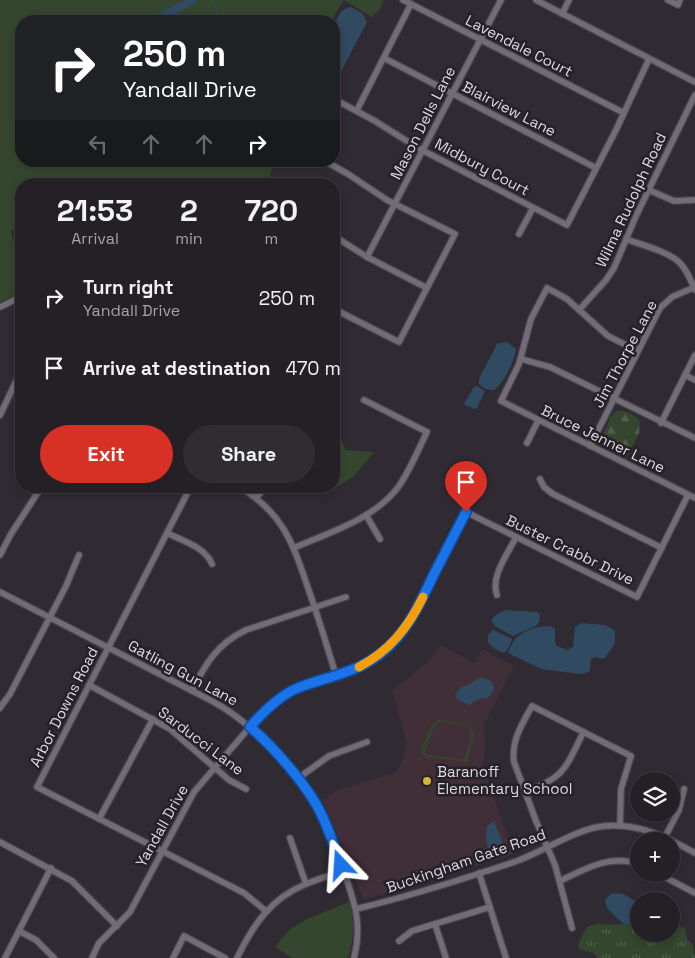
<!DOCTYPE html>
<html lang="en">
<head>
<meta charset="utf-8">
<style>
	body { margin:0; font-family:"Space Grotesk",sans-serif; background:#302d32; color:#f1f3f6; height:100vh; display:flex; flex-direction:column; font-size:19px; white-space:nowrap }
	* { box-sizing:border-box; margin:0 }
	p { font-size:16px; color:#a3a3a7 }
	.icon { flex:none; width:28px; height:28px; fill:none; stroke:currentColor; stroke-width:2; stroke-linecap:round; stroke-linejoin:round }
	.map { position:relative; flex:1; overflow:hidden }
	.side { position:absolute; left:15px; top:178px; width:325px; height:315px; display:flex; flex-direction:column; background:#242026; border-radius:20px; box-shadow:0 2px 8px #0003,0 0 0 1px #413e43 }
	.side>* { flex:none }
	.top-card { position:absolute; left:15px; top:15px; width:325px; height:152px; border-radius:20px; box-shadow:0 2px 8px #0003,0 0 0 1px #413e43; background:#202124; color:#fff; overflow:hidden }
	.tools { position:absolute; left:630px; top:772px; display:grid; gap:10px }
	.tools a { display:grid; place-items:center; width:50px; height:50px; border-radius:50%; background:#242026; box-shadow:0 2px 8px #0003,0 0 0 1px #413e43; font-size:25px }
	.pin { position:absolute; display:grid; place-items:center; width:42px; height:42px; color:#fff; margin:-51px -21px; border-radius:50% 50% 50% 0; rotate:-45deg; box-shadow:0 0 5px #0007 }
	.pin .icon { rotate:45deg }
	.me { position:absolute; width:55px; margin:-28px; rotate:340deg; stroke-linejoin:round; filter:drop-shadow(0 0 4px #0008) }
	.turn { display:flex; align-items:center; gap:18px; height:105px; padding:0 25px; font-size:22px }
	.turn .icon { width:65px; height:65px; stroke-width:2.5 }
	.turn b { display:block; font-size:35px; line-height:42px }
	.lanes { display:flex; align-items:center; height:48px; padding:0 25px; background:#0003; justify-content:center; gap:25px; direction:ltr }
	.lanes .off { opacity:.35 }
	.eta { display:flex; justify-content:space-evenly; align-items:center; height:85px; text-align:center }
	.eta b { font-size:30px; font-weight:800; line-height:35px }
	.button { display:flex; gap:10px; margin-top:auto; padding:10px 25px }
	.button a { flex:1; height:58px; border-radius:30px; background:#d93025; color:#fff; font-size:20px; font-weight:800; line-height:58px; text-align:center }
	.button a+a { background:#302d32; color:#f1f3f6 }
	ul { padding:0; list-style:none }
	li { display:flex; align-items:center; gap:15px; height:70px; padding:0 25px }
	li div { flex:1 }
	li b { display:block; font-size:19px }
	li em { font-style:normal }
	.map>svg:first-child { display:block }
</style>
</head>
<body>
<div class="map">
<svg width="695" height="958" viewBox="0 0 695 958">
	<defs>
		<pattern id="grass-tufts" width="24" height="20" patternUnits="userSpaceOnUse" patternTransform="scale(1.25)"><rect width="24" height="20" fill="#34462d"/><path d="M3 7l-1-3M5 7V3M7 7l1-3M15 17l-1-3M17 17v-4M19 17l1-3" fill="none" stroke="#51604b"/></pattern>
		<pattern id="forest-firs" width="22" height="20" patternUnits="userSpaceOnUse" patternTransform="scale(1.25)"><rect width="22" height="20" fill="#34462d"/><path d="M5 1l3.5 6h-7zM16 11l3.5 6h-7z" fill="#51604b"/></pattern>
	</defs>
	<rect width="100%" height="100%" fill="#302b33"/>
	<polygon fill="#412f38" points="440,645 474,663 482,649 514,666 484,724 485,744 483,767 514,854 364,900 323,801 336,791 396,772 401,764 407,743 392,691 427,663"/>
	<path fill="url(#grass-tufts)" d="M597,924L639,925V934H671V924L685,928L687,939L693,945L695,958H597L594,953L580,950L578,947C579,940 584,934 587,927Z"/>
	<path fill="url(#forest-firs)" d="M616,411C625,410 634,414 640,421L639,434L626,458L601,446L599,443L611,416Z"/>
	<g fill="#34462d" fill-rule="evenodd">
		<polygon points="0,0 384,0 380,9 372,17 344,0 331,21 21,21 21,161 273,161 269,184 21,184 21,228 11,231 21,269 21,292 0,302"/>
		<polygon points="334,426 346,450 374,452 354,476 326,494 325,486 334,486"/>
		<path d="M438,719L463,724L473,730L474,735L467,762L427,757L422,754L421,750L432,725ZM442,721L465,726L471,731V738L464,760L425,754V750L435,725Z"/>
		<path d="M349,902C355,920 354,940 348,958H292L275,947L289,930L307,919Z"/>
	</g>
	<g fill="#304a62">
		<path d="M351,7L363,14L367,22L339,75L334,77C334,60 327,9 351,7Z"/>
		<path d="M507,342L516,349C515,359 503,386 493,390L485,389L479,384V379L497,344Z"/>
		<polygon points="477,386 485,391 477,408 474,409 464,404 473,388"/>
		<polygon points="505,610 537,612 540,614 539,622 536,626 513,636 495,626 491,620 497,614"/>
		<path d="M582,623L604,625L609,627L615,631V643L605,658L601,659L596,657L591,659L590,669L589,672L581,674L541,669L508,653C510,648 512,642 516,638C525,630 544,623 555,628V643L557,646L568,650L573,647L575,627Z"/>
		<polygon points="493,630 512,639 508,649 504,653 493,648 488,642 488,635"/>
		<path d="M479,678C486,678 495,681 494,689C488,702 485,696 477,700C474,701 472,704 469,705L458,700L455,695L460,688L468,685Z"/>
		<path d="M494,821L506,850L505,855C503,855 498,857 496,857C486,856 485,833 487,826Z"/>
		<polygon points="615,893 623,894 639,903 639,925 624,924 619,920 607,908 605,900 611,894"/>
	</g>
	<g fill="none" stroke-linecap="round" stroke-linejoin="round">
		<polyline stroke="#304a62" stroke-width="1" points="212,0 222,21"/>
		<polyline stroke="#304a62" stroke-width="8" points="152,21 193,0"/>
		<g stroke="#4b474e" stroke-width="8">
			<g id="street">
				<polyline points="403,0 624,113"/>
				<polyline points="536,0 695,82"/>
				<polyline points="668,0 678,5 680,0"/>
				<polyline points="562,14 569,0"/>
				<polyline points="384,58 596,168"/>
				<polyline points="334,99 375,121 418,148 567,225 616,130 649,59"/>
				<polyline points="357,110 411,4"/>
				<polyline points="325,161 348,174 387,200 455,234 399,342 334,309"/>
				<polyline points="649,190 674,201 695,200"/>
				<polyline points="519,234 533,208"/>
				<polyline points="334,236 367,257 427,288"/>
				<path d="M626,239C641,245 668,251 680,263C687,270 691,281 695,290"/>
				<polyline points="367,257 501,0"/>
				<polyline points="0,307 21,297"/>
				<polyline points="579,310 606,280 614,268 636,216 695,95"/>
				<polyline points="638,351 608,336 567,299 547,288 531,319 519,364 501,401 695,498"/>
				<polyline points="521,359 550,367 695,438"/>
				<polyline points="685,375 695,380"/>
				<polyline points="0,415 21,371"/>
				<polyline points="661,423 695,355"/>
				<polyline points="527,443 538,421"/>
				<polyline points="590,446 660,308 672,297 695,287"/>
				<polyline points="540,479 544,487 553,494 662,548"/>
				<polyline points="87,486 96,489 105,486"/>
				<polyline points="191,486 37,787 244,893 266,911"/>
				<path d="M238,486C284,513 293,544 309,591C319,619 327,647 336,675"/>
				<polyline points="256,498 266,486"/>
				<polyline points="366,515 380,539"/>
				<path d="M167,533C183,541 205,547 212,564"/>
				<path d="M294,548C330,532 375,519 399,486C410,470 418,450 427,432L364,400"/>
				<polyline points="0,555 11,534 42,486"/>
				<path d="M0,592L212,701C245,719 268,743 291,772C300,783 310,793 317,805C328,825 335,848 343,869C354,901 363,924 354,958"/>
				<path d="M497,595C490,576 508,554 516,537"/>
				<polyline points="89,685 170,729 229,780 246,789"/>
				<path d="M192,691C205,664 218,643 246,630L346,597"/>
				<polyline points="0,708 10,694 66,586 79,555"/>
				<polyline points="297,779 329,756 367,742"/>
				<path d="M525,792C565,777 565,769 583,733"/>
				<polyline points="99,819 153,719"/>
				<polyline points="665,837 679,810 684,789"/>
				<polyline points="290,838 306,884"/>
				<polyline points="0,842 72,881 117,926"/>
				<polyline points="479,873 506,958"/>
				<polyline points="659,874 695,893"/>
				<path d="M560,881C585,869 610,854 639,864"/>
				<path d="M356,909C410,896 464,879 517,861C544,851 578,828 605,826C639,823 666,837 695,853"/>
				<polyline points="435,924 446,958"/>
				<path d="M572,928L555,865L536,821L514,762C511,741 522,724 532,706L631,756L621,789L620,826"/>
				<polyline points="19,931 36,940 54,958"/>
				<polyline points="399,941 412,931 490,907"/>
				<polyline points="5,958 51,868"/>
				<polyline points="92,958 99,943 130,912 194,792 261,714 274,702 294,690 358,667 378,656 391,646 412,619 466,512 637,597 688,495"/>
				<polyline points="173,958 184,936 225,958"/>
				<path d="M237,958C253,925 271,898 306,884C318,879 331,875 343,871"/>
			</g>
		</g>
		<use href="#street" stroke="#716c75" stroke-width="5.5"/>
	</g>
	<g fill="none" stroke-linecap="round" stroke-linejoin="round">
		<g stroke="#114b97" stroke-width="12">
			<path id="route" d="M341,865C334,845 327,823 316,804C301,779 272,745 250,727C263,712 276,699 293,690C317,679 345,676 368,662C402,643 417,610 433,576C444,555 455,533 466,512"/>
		</g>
		<use href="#route" stroke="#1a73e8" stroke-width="9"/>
		<path stroke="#f59e0b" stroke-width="9" d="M359,667C389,651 408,628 423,597"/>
	</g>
	<circle fill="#d3b635" stroke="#262129" stroke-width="2" cx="427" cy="781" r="5"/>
	<g text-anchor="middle" stroke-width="5" stroke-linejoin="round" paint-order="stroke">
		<g font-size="15" fill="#dddadf" stroke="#262129">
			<text transform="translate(519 46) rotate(27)" y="5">Lavendale Court</text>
			<text transform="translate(509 109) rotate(27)" y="5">Blairview Lane</text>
			<text transform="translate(423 123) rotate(-63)" y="5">Mason Dells Lane</text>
			<text transform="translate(482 167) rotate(28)" y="5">Midbury Court</text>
			<text transform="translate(631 200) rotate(-65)" y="5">Wilma Rudolph Road</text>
			<text transform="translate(625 354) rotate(-62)" y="5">Jim Thorpe Lane</text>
			<text transform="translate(603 439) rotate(26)" y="5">Bruce Jenner Lane</text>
			<text transform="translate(570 550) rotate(26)" y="5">Buster Crabbr Drive</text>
			<text transform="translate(183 673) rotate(28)" y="5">Gatling Gun Lane</text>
			<text transform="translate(64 707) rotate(-63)" y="5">Arbor Downs Road</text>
			<text transform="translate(201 741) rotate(37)" y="5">Sarducci Lane</text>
			<text transform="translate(162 826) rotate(-61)" y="5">Yandall Drive</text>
			<text transform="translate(466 861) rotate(-19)" y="5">Buckingham Gate Road</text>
		</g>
		<g font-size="15" fill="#dddadf" stroke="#262129" text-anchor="start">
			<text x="437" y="777">Baranoff<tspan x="437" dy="17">Elementary School</tspan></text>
		</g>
	</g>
</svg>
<div class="tools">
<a><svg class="icon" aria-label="layers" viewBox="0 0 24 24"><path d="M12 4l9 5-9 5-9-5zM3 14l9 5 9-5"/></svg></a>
<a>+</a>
<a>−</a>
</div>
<div class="pin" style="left:466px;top:512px;background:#d93025"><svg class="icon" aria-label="arrive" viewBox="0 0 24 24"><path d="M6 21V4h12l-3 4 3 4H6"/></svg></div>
<svg class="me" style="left:341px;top:865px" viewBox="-20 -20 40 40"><path d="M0-17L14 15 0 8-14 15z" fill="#1a73e8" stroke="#fff" stroke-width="4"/></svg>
<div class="top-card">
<div class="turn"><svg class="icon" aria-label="right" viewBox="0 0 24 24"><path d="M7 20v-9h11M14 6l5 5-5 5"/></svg><div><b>250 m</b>Yandall Drive</div></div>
<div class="lanes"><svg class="icon off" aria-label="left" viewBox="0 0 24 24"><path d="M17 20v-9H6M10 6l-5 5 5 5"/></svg><svg class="icon off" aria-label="ahead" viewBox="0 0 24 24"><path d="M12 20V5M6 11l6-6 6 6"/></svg><svg class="icon off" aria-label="ahead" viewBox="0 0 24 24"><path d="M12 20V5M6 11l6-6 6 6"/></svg><svg class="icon" aria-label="right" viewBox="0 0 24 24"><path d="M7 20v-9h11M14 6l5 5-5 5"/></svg></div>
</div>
<section class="side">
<div class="eta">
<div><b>21:53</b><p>Arrival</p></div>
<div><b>2</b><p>min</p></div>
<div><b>720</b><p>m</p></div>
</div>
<ul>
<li><svg class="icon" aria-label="right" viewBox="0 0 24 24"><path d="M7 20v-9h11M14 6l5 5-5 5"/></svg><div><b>Turn right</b><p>Yandall Drive</p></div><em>250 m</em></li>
<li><svg class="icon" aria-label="arrive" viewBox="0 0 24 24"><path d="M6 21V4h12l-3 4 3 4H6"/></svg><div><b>Arrive at destination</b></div><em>470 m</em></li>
</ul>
<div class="button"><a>Exit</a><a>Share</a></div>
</section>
</div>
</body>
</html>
